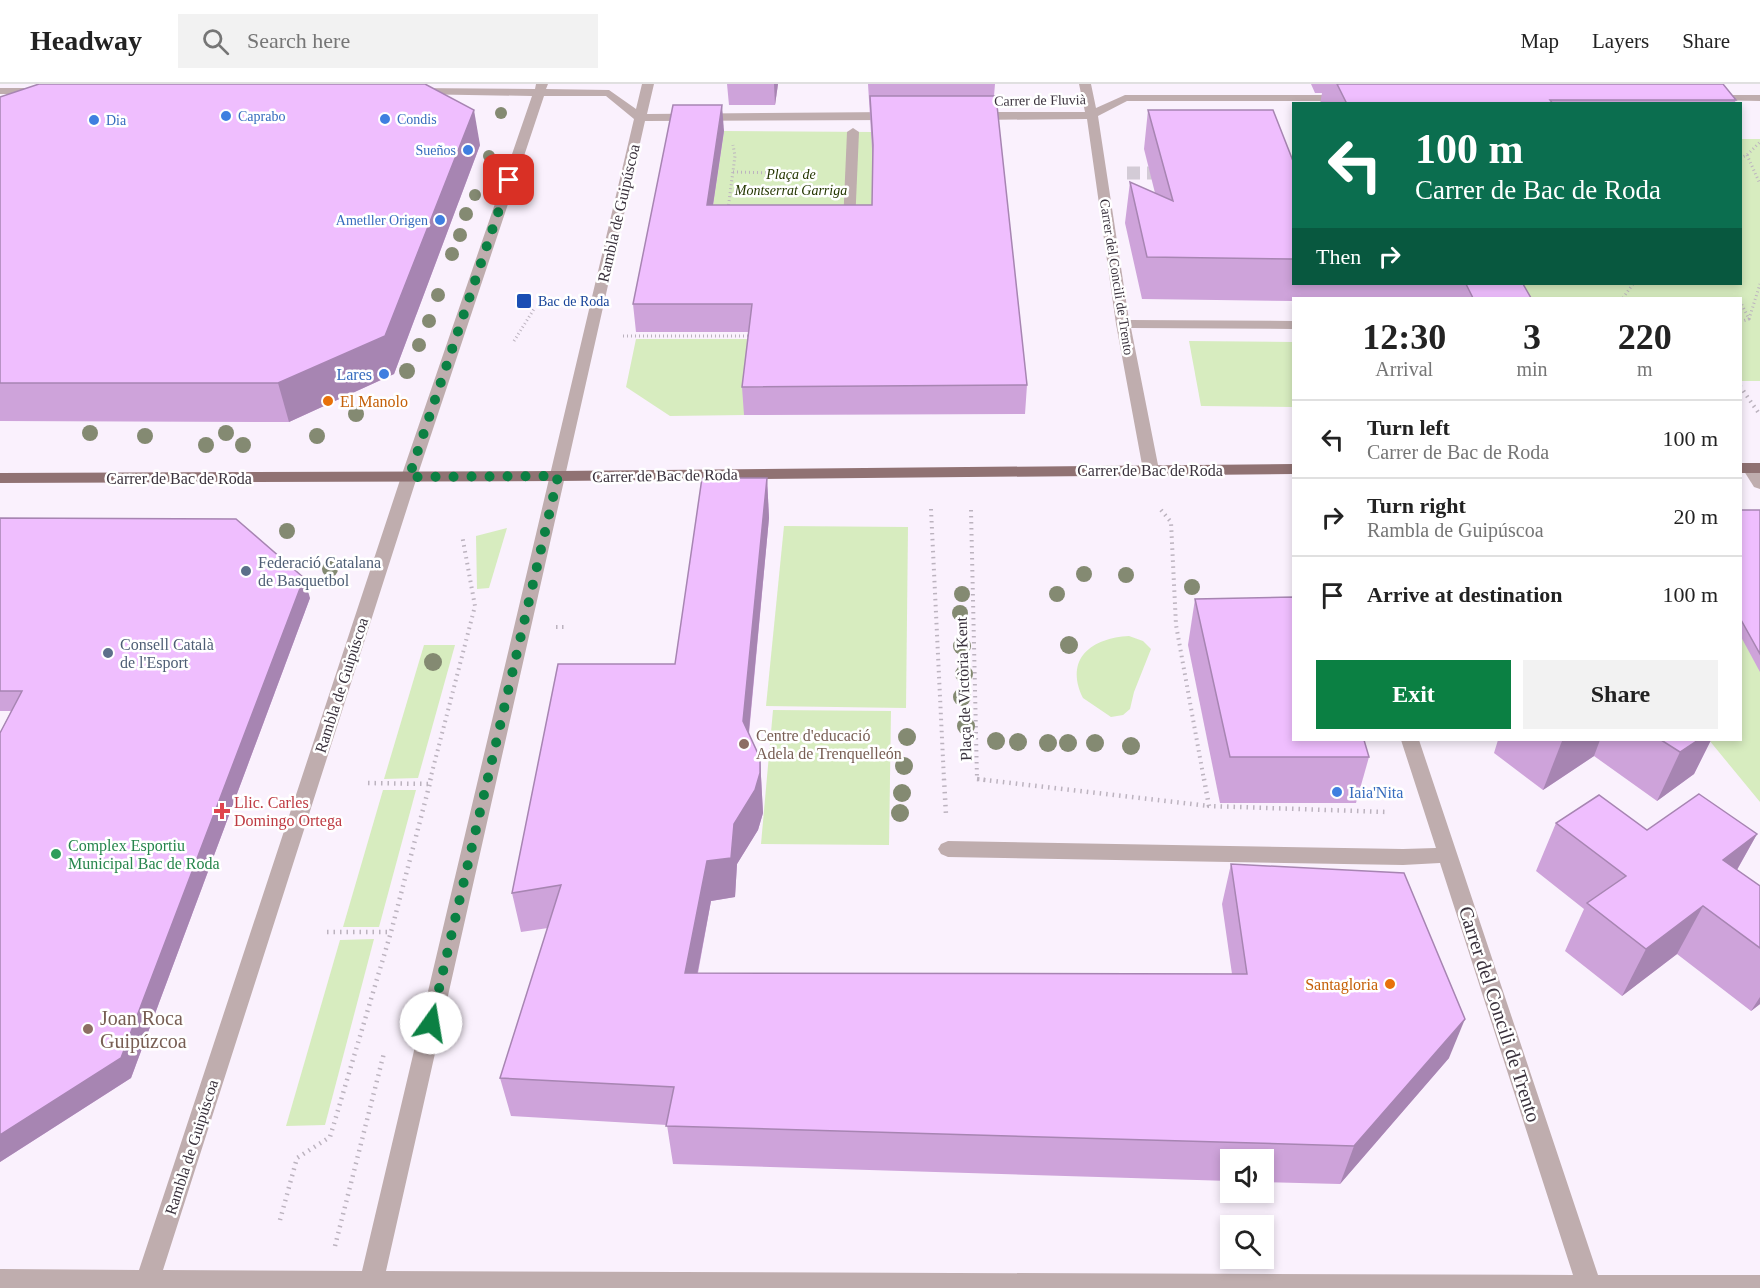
<!DOCTYPE html>
<html lang="en">
<head>
<meta charset="utf-8">
<style>
	body { margin:0; font-family:Georgia,serif; background:#f2f2f2; color:#222; height:100vh; display:flex; flex-direction:column; font-size:22px; white-space:nowrap }
	* { box-sizing:border-box; margin:0 }
	p { font-size:20px; color:#767676 }
	.icon { flex:none; width:33px; height:33px; fill:none; stroke:currentColor; stroke-width:2; stroke-linecap:round; stroke-linejoin:round }
	.map { position:relative; flex:1; overflow:hidden }
	.drawer { position:absolute; left:1292px; top:213px; width:450px; height:444px; display:flex; flex-direction:column; background:#fff; border-radius:0px; box-shadow:0 3px 9px #0003 }
	.drawer>* { flex:none }
	.banner { position:absolute; left:1292px; top:18px; width:450px; height:183px; border-radius:0px; box-shadow:0 3px 9px #0003; background:#0b6e4f; color:#fff; overflow:hidden }
	.tools { position:absolute; left:1220px; top:1065px; display:grid; gap:12px }
	.tools a { display:grid; place-items:center; width:54px; height:54px; border-radius:0px; background:#fff; box-shadow:0 3px 9px #0003; font-size:30px }
	.pin { position:absolute; display:grid; place-items:center; width:51px; height:51px; color:#fff; margin:-26px; border-radius:12px; box-shadow:0 3px 9px #0006 }
	.me { position:absolute; width:66px; margin:-33px; rotate:13deg; stroke-linejoin:round; filter:drop-shadow(0 0 4px #0008) }
	.turn { display:flex; align-items:center; gap:21px; height:126px; padding:0 24px; font-size:27px }
	.turn .icon { width:78px; height:78px; stroke-width:2.5 }
	.turn b { display:block; font-size:42px; line-height:51px }
	.then { display:flex; align-items:center; height:57px; padding:0 24px; background:#0003; gap:12px; font-size:22px }
	.eta { display:flex; justify-content:space-evenly; align-items:center; height:102px; text-align:center }
	.eta b { font-size:36px; font-weight:700; line-height:42px }
	.action { display:flex; gap:12px; margin-top:auto; padding:12px 24px }
	.action a { flex:1; height:69px; border-radius:0px; background:#0b8043; color:#fff; font-size:24px; font-weight:700; line-height:69px; text-align:center }
	.action a+a { background:#f2f2f2; color:#222 }
	ul { padding:0; list-style:none }
	li { display:flex; align-items:center; gap:18px; height:78px; padding:0 24px; border-top:2px solid #e0e0e0 }
	li div { flex:1 }
	li b { display:block; font-size:22px }
	li em { font-style:normal }
	header { display:flex; align-items:center; gap:36px; box-sizing:border-box; height:84px; padding:0 30px; background:#fff; border-bottom:2px solid #e0e0e0 }
	header strong { font-size:28px }
	nav { display:flex; gap:33px; margin-inline-start:auto; font-size:21px }
	.search { width:420px; height:54px; background:#f2f2f2; display:flex; align-items:center; gap:15px; box-sizing:border-box; padding:0 21px; border-radius:0px; color:#767676; font-size:22px }
	.map>svg:first-child { display:block }
</style>
</head>
<body>
<header>
<strong>Headway</strong>
<div class="search"><svg class="icon" aria-label="search" viewBox="0 0 24 24"><circle cx="10" cy="10" r="6"/><path d="M15 15l6 6"/></svg>Search here</div>
<nav><a>Map</a><a>Layers</a><a>Share</a></nav>
</header>
<div class="map">
<svg width="1760" height="1204" viewBox="0 0 1760 1204">
	<rect width="100%" height="100%" fill="#faf1fd"/>
	<g fill="#d7ecbf">
		<polygon points="724,47 874,48 872,149 709,148"/>
		<polygon points="1740,55 1760,55 1760,297 1740,297 1740,214 1497,214 1490,200 1740,200"/>
		<polygon points="636,255 805,255 748,296 744,331 670,332 626,303"/>
		<polygon points="1189,257 1293,258 1293,323 1201,322"/>
		<polygon points="784,442 908,443 906,624 766,622"/>
		<polygon points="507,444 489,504 477,505 476,452"/>
		<polygon points="1740,517 1760,587 1760,718 1709,656 1740,656"/>
		<path d="M1129,552L1143,557L1151,565L1134,608L1130,625L1123,631L1111,633L1083,614C1064,574 1092,554 1129,552Z"/>
		<polygon points="424,561 455,561 418,694 384,695"/>
		<polygon points="773,626 891,627 889,761 761,760"/>
		<polygon points="383,706 416,706 379,843 343,843"/>
		<polygon points="374,855 325,1041 286,1042 340,856"/>
	</g>
	<g fill="none" stroke-linecap="round" stroke-linejoin="round">
		<polyline stroke="#d3cbd6" stroke-width="13" stroke-dasharray="13 7" stroke-linecap="butt" points="1127,89 1173,89"/>
		<g stroke="#bcb3bf" stroke-width="3" stroke-dasharray="1 3" stroke-linecap="butt">
			<polyline points="1747,71 1760,100"/>
			<polyline points="1740,74 1747,71 1760,58"/>
			<polyline points="733,88 820,90"/>
			<polyline points="728,125 735,72 733,61"/>
			<polyline points="1623,214 1633,200"/>
			<polyline points="1740,217 1749,235 1740,238"/>
			<polyline points="1749,235 1760,200"/>
			<polyline points="623,252 753,252"/>
			<polyline points="514,257 534,225"/>
		</g>
		<g stroke="#bcb3bf" stroke-width="4" stroke-dasharray="1.5 4.5" stroke-linecap="butt">
			<polyline points="1740,302 1760,331"/>
			<polyline points="931,425 944,696"/>
			<polyline points="971,426 977,695 986,696"/>
			<polyline points="1161,426 1171,438 1176,541 1204,696"/>
			<polyline points="556,543 567,543"/>
			<polyline points="430,696 475,522 462,451"/>
		</g>
		<g stroke="#bcb3bf" stroke-width="4.5" stroke-dasharray="1.5 5" stroke-linecap="butt">
			<polyline points="944,695 946,731"/>
			<polyline points="977,695 1209,722"/>
			<polyline points="1204,695 1209,722 1387,728"/>
			<polyline points="368,699 430,700"/>
			<polyline points="327,848 391,848"/>
			<polyline points="280,1136 297,1074 330,1053 391,848 431,695"/>
			<polyline points="335,1162 384,969"/>
		</g>
		<g fill="#bfadae" fill-rule="evenodd">
			<path d="M536,0H548L546,5L609,6L636,25L642,0H654L647,30L892,28L898,32L892,36L645,37L386,1187L1573,1191L1440,779L1403,781L948,773L941,770L938,765L941,760L948,757L1403,765L1436,764L1401,656H1419L1598,1191H1760V1204H0V1185L139,1186L401,393L532,12L413,10L407,7L413,4L535,5ZM544,12H606L634,35L362,1187L163,1186L417,393Z"/>
			<polygon points="1079,0 1091,0 1096,24 1125,11 1344,11 1350,14 1344,17 1127,17 1098,32 1129,236 1293,237 1293,245 1131,244 1159,386 1151,391 1143,386 1116,240 1087,35 974,36 968,32 974,28 1085,28"/>
			<polygon points="0,4 43,4 49,7 43,10 0,10"/>
			<polygon points="1711,11 1760,11 1760,17 1707,16 1705,14"/>
			<polygon points="853,44 859,48 855,140 849,144 843,140 847,48"/>
			<polygon points="1750,379 1756,381 1760,388 1760,405 1754,403 1742,384"/>
		</g>
		<g fill="#907273" fill-rule="evenodd">
			<rect x="1740" y="379" width="20" height="10"/>
			<polygon points="1293,380 1293,390 558,397 0,399 0,389 558,387"/>
		</g>
	</g>
	<g fill="#848a72">
		<circle cx="501" cy="29" r="6"/>
		<circle cx="489" cy="72" r="6"/>
		<circle cx="475" cy="111" r="6"/>
		<circle cx="466" cy="130" r="7"/>
		<circle cx="460" cy="151" r="7"/>
		<circle cx="452" cy="170" r="7"/>
		<circle cx="438" cy="211" r="7"/>
		<circle cx="429" cy="237" r="7"/>
		<circle cx="419" cy="261" r="7"/>
		<circle cx="407" cy="287" r="8"/>
		<circle cx="356" cy="330" r="8"/>
		<circle cx="90" cy="349" r="8"/>
		<circle cx="226" cy="349" r="8"/>
		<circle cx="145" cy="352" r="8"/>
		<circle cx="317" cy="352" r="8"/>
		<circle cx="206" cy="361" r="8"/>
		<circle cx="243" cy="361" r="8"/>
		<circle cx="287" cy="447" r="8"/>
		<circle cx="330" cy="485" r="8"/>
		<circle cx="1084" cy="490" r="8"/>
		<circle cx="1126" cy="491" r="8"/>
		<circle cx="1192" cy="503" r="8"/>
		<circle cx="962" cy="510" r="8"/>
		<circle cx="1057" cy="510" r="8"/>
		<circle cx="960" cy="529" r="8"/>
		<circle cx="1069" cy="561" r="9"/>
		<circle cx="962" cy="562" r="9"/>
		<circle cx="433" cy="578" r="9"/>
		<circle cx="964" cy="590" r="9"/>
		<circle cx="962" cy="613" r="9"/>
		<circle cx="966" cy="642" r="9"/>
		<circle cx="907" cy="653" r="9"/>
		<circle cx="996" cy="657" r="9"/>
		<circle cx="1018" cy="658" r="9"/>
		<circle cx="1048" cy="659" r="9"/>
		<circle cx="1068" cy="659" r="9"/>
		<circle cx="1095" cy="659" r="9"/>
		<circle cx="1131" cy="662" r="9"/>
		<circle cx="904" cy="682" r="9"/>
		<circle cx="902" cy="709" r="9"/>
		<circle cx="900" cy="729" r="9"/>
	</g>
	<g fill="#cea3da">
		<polygon points="727,0 778,0 775,21 729,21"/>
		<polygon points="868,0 995,0 994,12 1027,301 1025,330 744,331 742,303 749,248 636,248 633,220 724,47 713,121 872,121 873,81"/>
		<polygon points="1311,0 1723,0 1736,16 1734,20 1320,20 1322,9 1315,9"/>
		<polygon points="0,13 480,61 394,290 289,338 0,337"/>
		<polygon points="1148,26 1293,77 1293,200 1523,200 1531,214 1293,214 1293,217 1142,215 1125,139 1130,98 1155,109 1144,65"/>
		<polygon points="767,394 769,434 749,650 760,674 763,729 758,746 737,780 735,813 711,817 698,889 1232,890 1222,820 1231,780 1449,974 1340,1100 1263,1098 1263,1076 1230,1076 1230,1097 673,1080 667,1041 511,1032 500,994 548,844 521,848 512,809 675,580"/>
		<polygon points="1740,426 1760,426 1760,588 1740,551"/>
		<polygon points="0,434 310,514 131,994 0,1078 0,649 11,627 0,627"/>
		<polygon points="1195,515 1369,673 1356,719 1220,719 1188,561"/>
		<polygon points="1498,656 1711,656 1694,690 1657,717 1594,672 1543,706 1494,669"/>
		<polygon points="1556,739 1647,746 1757,750 1737,786 1760,802 1760,920 1751,927 1677,870 1622,912 1565,867 1584,825 1536,787"/>
	</g>
	<g fill="#a785b2">
		<polygon points="774,0 778,0 775,21"/>
		<polygon points="722,21 724,47 709,148 707,121"/>
		<polygon points="474,26 480,61 394,290 289,338 278,299"/>
		<polygon points="767,394 769,434 746,677 743,637"/>
		<polygon points="304,494 310,514 131,994 0,1078 0,1051"/>
		<polygon points="1565,656 1600,656 1594,672 1543,706 1562,657"/>
		<polygon points="1698,656 1711,656 1694,690 1657,717 1680,668"/>
		<polygon points="760,674 763,729 758,746 737,780 735,813 711,817 690,928 685,889 707,777"/>
		<polygon points="1757,750 1730,798 1723,776"/>
		<polygon points="1703,822 1677,870 1622,912 1646,865"/>
		<polygon points="1760,913 1760,920 1751,927"/>
		<polygon points="1465,935 1449,974 1340,1100 1354,1062"/>
	</g>
	<g fill="#efbefe" stroke="#a785b2" stroke-width="1.5">
		<polygon points="39,0 425,0 474,26 385,252 278,299 0,299 0,13"/>
		<polygon points="1337,0 1723,0 1736,16 1550,16 1553,20 1347,20"/>
		<polygon points="870,12 996,12 1027,301 742,303 752,220 633,220 673,21 722,21 707,121 872,121 873,61"/>
		<polygon points="1148,26 1273,26 1293,77 1293,175 1147,173 1130,98 1173,117"/>
		<polygon points="1466,200 1523,200 1531,214 1473,214"/>
		<polygon points="702,394 767,394 743,637 760,674 760,689 755,706 734,740 731,774 707,777 685,889 1247,890 1231,780 1404,789 1465,935 1354,1062 666,1042 674,1003 500,994 561,801 512,809 558,580 675,580"/>
		<polygon points="1740,426 1760,426 1760,570 1740,534"/>
		<polygon points="0,434 236,435 304,494 121,974 0,1051 0,649 22,607 0,607"/>
		<polygon points="1293,513 1293,656 1364,656 1369,673 1230,673 1195,515"/>
		<polygon points="1661,656 1698,656 1680,668"/>
		<polygon points="1699,710 1757,750 1723,776 1760,802 1760,864 1703,822 1646,865 1587,819 1626,792 1556,739 1599,711 1647,746"/>
	</g>
	<g fill="none" stroke-linecap="round" stroke-linejoin="round">
		<polyline stroke="#0b8043" stroke-width="10" stroke-dasharray="0 18" points="431,939 558,392 409,393 509,96"/>
	</g>
	<g fill="#3f7fe0" stroke="#fff" stroke-width="2">
		<circle cx="226" cy="32" r="6"/>
		<circle cx="385" cy="35" r="6"/>
		<circle cx="94" cy="36" r="6"/>
		<circle cx="468" cy="66" r="6"/>
		<circle cx="440" cy="136" r="6"/>
		<circle cx="384" cy="290" r="6"/>
		<circle cx="1337" cy="708" r="6"/>
	</g>
	<rect fill="#1a4fb4" stroke="#fff" stroke-width="2" x="516" y="209" width="16" height="16" rx="3"/>
	<g fill="#e8710a" stroke="#fff" stroke-width="2">
		<circle cx="328" cy="317" r="6"/>
		<circle cx="1390" cy="900" r="6"/>
	</g>
	<g fill="#5c6f8a" stroke="#fff" stroke-width="2">
		<circle cx="246" cy="487" r="6"/>
		<circle cx="108" cy="569" r="6"/>
	</g>
	<g fill="#8d6e63" stroke="#fff" stroke-width="2">
		<circle cx="744" cy="660" r="6"/>
		<circle cx="88" cy="945" r="6"/>
	</g>
	<path fill="#e0444e" stroke="#fff" stroke-width="2" d="M219 718h6v6h6v6h-6v6h-6v-6h-6v-6h6z"/>
	<circle fill="#2e9e5b" stroke="#fff" stroke-width="2" cx="56" cy="770" r="6"/>
	<g text-anchor="middle" stroke-width="5" stroke-linejoin="round" paint-order="stroke">
		<g font-size="14" fill="#39313c" stroke="#fff">
			<text transform="translate(1040 16) rotate(-1)" y="5">Carrer de Fluvià</text>
			<text transform="translate(1117 193) rotate(81)" y="5">Carrer del Concili de Trento</text>
		</g>
		<g font-size="14" fill="#366cbe" stroke="#fff" text-anchor="start">
			<text x="238" y="37">Caprabo</text>
			<text x="397" y="40">Condis</text>
			<text x="106" y="41">Dia</text>
			<text x="456" y="71" text-anchor="end">Sueños</text>
			<text x="428" y="141" text-anchor="end">Ametller Origen</text>
		</g>
		<g font-size="14" font-style="italic" fill="#243601" stroke="#fff">
			<text x="791" y="95">Plaça de<tspan x="791" dy="16">Montserrat Garriga</tspan></text>
		</g>
		<g font-size="14" fill="#164399" stroke="#fff" text-anchor="start">
			<text x="538" y="222">Bac de Roda</text>
		</g>
		<g font-size="16" fill="#39313c" stroke="#fff">
			<text transform="translate(618 129) rotate(-77)" y="6">Rambla de Guipúscoa</text>
			<text x="1150" y="392">Carrer de Bac de Roda</text>
			<text transform="translate(665 391) rotate(-1)" y="6">Carrer de Bac de Roda</text>
			<text x="179" y="400">Carrer de Bac de Roda</text>
			<text transform="translate(341 601) rotate(-72)" y="6">Rambla de Guipúscoa</text>
			<text transform="translate(963 605) rotate(-92)" y="6">Plaça de Victòria Kent</text>
			<text transform="translate(191 1063) rotate(-72)" y="6">Rambla de Guipúscoa</text>
		</g>
		<g font-size="16" fill="#366cbe" stroke="#fff" text-anchor="end">
			<text x="372" y="296">Lares</text>
			<text x="1349" y="714" text-anchor="start">Iaia'Nita</text>
		</g>
		<g font-size="16" fill="#c56008" stroke="#fff" text-anchor="start">
			<text x="340" y="323">El Manolo</text>
			<text x="1378" y="906" text-anchor="end">Santagloria</text>
		</g>
		<g font-size="16" fill="#4e5e75" stroke="#fff" text-anchor="start">
			<text x="258" y="484">Federació Catalana<tspan x="258" dy="18">de Basquetbol</tspan></text>
			<text x="120" y="566">Consell Català<tspan x="120" dy="18">de l'Esport</tspan></text>
		</g>
		<g font-size="16" fill="#785e54" stroke="#fff" text-anchor="start">
			<text x="756" y="657">Centre d'educació<tspan x="756" dy="18">Adela de Trenquelleón</tspan></text>
		</g>
		<g font-size="16" fill="#be3a42" stroke="#fff" text-anchor="start">
			<text x="234" y="724">Llic. Carles<tspan x="234" dy="18">Domingo Ortega</tspan></text>
		</g>
		<g font-size="16" fill="#27864d" stroke="#fff" text-anchor="start">
			<text x="68" y="767">Complex Esportiu<tspan x="68" dy="18">Municipal Bac de Roda</tspan></text>
		</g>
		<g font-size="20" fill="#39313c" stroke="#fff">
			<text transform="translate(1500 930) rotate(72)" y="7">Carrer del Concili de Trento</text>
		</g>
		<g font-size="20" fill="#785e54" stroke="#fff" text-anchor="start">
			<text x="100" y="941">Joan Roca<tspan x="100" dy="23">Guipúzcoa</tspan></text>
		</g>
	</g>
</svg>
<div class="tools">
<a><svg class="icon" aria-label="sound" viewBox="0 0 24 24"><path d="M4 9h4l5-4v14l-5-4H4zM17 9q2 3 0 6"/></svg></a>
<a><svg class="icon" aria-label="search" viewBox="0 0 24 24"><circle cx="10" cy="10" r="6"/><path d="M15 15l6 6"/></svg></a>
</div>
<div class="pin" style="left:509px;top:96px;background:#d93025"><svg class="icon" aria-label="arrive" viewBox="0 0 24 24"><path d="M6 21V4h12l-3 4 3 4H6"/></svg></div>
<svg class="me" style="left:431px;top:939px" viewBox="-20 -20 40 40"><circle r="19" fill="#fff"/><path d="M0-13L10 11 0 6-10 11z" fill="#0b8043"/></svg>
<div class="banner">
<div class="turn"><svg class="icon" aria-label="left" viewBox="0 0 24 24"><path d="M17 20v-9H6M10 6l-5 5 5 5"/></svg><div><b>100 m</b>Carrer de Bac de Roda</div></div>
<div class="then">Then<svg class="icon" aria-label="right" viewBox="0 0 24 24"><path d="M7 20v-9h11M14 6l5 5-5 5"/></svg></div>
</div>
<section class="drawer">
<div class="eta">
<div><b>12:30</b><p>Arrival</p></div>
<div><b>3</b><p>min</p></div>
<div><b>220</b><p>m</p></div>
</div>
<ul>
<li><svg class="icon" aria-label="left" viewBox="0 0 24 24"><path d="M17 20v-9H6M10 6l-5 5 5 5"/></svg><div><b>Turn left</b><p>Carrer de Bac de Roda</p></div><em>100 m</em></li>
<li><svg class="icon" aria-label="right" viewBox="0 0 24 24"><path d="M7 20v-9h11M14 6l5 5-5 5"/></svg><div><b>Turn right</b><p>Rambla de Guipúscoa</p></div><em>20 m</em></li>
<li><svg class="icon" aria-label="arrive" viewBox="0 0 24 24"><path d="M6 21V4h12l-3 4 3 4H6"/></svg><div><b>Arrive at destination</b></div><em>100 m</em></li>
</ul>
<div class="action"><a>Exit</a><a>Share</a></div>
</section>
</div>
</body>
</html>
